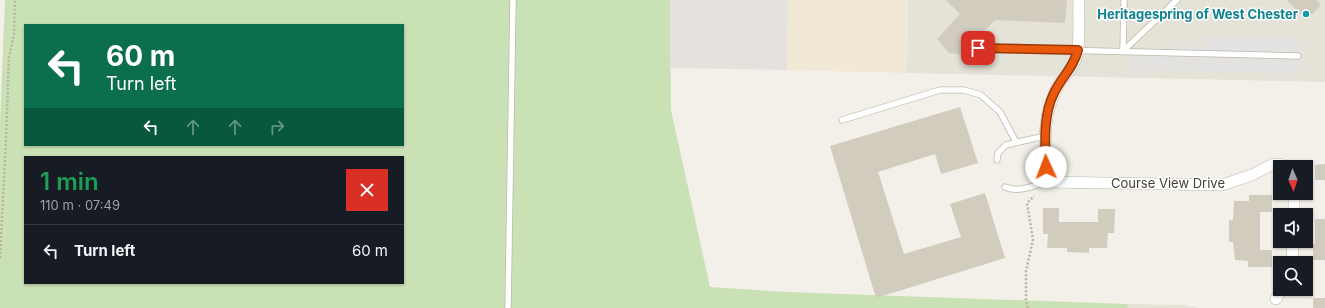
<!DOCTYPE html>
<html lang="en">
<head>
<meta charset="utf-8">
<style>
	body { margin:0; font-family:Inter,sans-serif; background:#242831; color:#f1f3f6; height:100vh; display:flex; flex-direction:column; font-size:15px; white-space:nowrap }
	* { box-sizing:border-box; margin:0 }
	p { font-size:13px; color:#9ea1a6 }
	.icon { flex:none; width:22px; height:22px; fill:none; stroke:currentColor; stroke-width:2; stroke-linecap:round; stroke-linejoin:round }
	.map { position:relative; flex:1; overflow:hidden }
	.drawer { position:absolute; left:24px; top:156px; width:380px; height:128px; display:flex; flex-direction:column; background:#171b24; border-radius:0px; box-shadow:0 1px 3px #0004 }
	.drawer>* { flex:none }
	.guide { position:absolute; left:24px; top:24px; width:380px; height:122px; border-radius:0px; box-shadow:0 1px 3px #0004; background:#0b6e4f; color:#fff; overflow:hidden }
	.needle { width:26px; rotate:177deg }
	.controls { position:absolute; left:1273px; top:160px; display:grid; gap:8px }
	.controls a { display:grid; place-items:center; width:40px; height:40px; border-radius:0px; background:#171b24; box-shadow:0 1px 3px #0004; font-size:20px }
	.pin { position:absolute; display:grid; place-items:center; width:34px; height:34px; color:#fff; margin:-17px; border-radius:8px; box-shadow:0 2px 6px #0006 }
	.me { position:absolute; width:44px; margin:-22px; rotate:358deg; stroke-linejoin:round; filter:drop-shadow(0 0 3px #0008) }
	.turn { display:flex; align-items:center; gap:14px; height:84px; padding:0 16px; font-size:18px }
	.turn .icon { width:52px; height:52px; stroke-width:2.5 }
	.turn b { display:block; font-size:28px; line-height:34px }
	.lanes { display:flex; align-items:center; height:38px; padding:0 16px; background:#0003; justify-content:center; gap:20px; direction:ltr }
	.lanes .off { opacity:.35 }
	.round { display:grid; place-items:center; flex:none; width:42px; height:42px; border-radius:0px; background:#242831 }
	.summary { display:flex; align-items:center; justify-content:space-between; height:68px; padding:0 16px }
	h1 { font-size:24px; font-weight:600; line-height:30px; color:#1e9e55 }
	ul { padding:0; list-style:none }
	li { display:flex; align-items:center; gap:12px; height:52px; padding:0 16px; border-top:1px solid #363941 }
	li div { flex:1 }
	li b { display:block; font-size:15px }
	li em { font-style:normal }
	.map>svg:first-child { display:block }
</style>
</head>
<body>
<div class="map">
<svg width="1325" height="308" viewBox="0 0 1325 308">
	<rect width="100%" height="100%" fill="#f2f0e8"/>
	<g fill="#e5e2d7">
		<polygon points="908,0 1325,0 1325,82 907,73"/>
		<polygon points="1127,304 1185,305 1198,308 1128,308"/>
	</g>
	<polygon fill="#f1e8d6" points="788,0 908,0 907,73 787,70"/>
	<polygon fill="#e5e2dd" points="670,0 788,0 787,70 671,68"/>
	<path fill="#cae1b6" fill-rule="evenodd" d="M5,0H670L671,110L710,287L787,292L1127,304L1128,308H0V123ZM25,25H403V145H25ZM25,157H403V283H25Z"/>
	<polygon fill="#e4e2e0" points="1205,37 1299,38 1298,73 1129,71 1129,60 1164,47 1205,47"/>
	<g fill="#d2ccbf">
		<polygon points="946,0 1067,0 1065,23 995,20 979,36 978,44 974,46 974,50 978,52 978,56 949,53 937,39 960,14"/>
		<polygon points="1287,0 1316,0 1321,5 1306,20"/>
		<polygon points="960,107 978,163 941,174 935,154 878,172 904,254 961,237 950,204 985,193 1005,258 876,298 830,146"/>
		<polygon points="1325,164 1325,180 1315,180 1315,165"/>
		<polygon points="1249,195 1272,195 1272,212 1260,212 1260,250 1272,250 1272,267 1248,267 1248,261 1235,260 1233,242 1229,242 1229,220 1233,220 1234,201 1249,201"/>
		<polygon points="1043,208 1059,208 1059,222 1098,222 1098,209 1115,209 1114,233 1108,233 1107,248 1089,248 1089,253 1067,252 1067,248 1047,248 1048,234 1043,234"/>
		<polygon points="1315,219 1325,219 1325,260 1313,260 1313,244 1315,244"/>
		<rect x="1313" y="298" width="12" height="10"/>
	</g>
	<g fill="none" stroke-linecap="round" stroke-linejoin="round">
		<g stroke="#bcb8ac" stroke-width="7">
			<g id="service">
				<polyline points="978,48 1298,56"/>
				<polyline points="1123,51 1177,0"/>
				<polyline points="1123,51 1124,0"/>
				<polyline points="842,120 940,90 964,90 981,95 1000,112 1016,142"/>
				<polyline points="997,160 998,153 1006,145 1045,136"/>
				<path d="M1005,187C1018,193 1033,186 1046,182"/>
				<polyline points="508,308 513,0"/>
			</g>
		</g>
		<g stroke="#bcb8ac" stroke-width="12">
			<g id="minor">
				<path d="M1079,0C1078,18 1081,41 1076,58C1073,68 1065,75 1059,84C1054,92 1051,102 1048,112C1043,135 1046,159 1046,182L1222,185L1252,175L1273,164H1280L1286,167"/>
				<polyline points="1294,215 1294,193"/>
				<polyline points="1292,263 1293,241"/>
				<polyline points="1276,299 1282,289"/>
			</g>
		</g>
		<g stroke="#bcb49f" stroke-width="2.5" stroke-dasharray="2 2" stroke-linecap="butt">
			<polyline points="0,258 6,140 9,57 14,34 15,0"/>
			<polyline points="1028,308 1026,300 1026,271 1033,240 1027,203 1034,196"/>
		</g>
		<use href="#service" stroke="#fff" stroke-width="5.5"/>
		<use href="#minor" stroke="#fff" stroke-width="11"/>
	</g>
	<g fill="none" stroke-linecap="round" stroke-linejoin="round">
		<g stroke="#983908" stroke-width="10">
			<path id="route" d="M978,48L1078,50C1073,69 1062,76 1054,93C1043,115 1045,143 1046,167"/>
		</g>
		<use href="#route" stroke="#ea580c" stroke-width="7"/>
	</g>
	<circle fill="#0f9aa8" stroke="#fff" stroke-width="1.5" cx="1306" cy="14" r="4"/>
	<g text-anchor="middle" stroke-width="3" stroke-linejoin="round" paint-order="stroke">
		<g font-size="13" font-weight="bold" fill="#0d838f" stroke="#fff" text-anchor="end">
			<text x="1298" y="19">Heritagespring of West Chester</text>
		</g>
		<g font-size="13" fill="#454138" stroke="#fff">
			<text x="1168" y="188">Course View Drive</text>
		</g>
	</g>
</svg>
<div class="controls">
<a><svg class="needle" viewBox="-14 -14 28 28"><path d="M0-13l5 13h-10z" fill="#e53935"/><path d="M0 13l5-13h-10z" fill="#9ea1a6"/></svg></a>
<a><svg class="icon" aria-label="sound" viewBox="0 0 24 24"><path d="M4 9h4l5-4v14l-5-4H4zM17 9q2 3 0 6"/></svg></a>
<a><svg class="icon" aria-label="search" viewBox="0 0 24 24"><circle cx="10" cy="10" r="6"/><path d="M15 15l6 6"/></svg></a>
</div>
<div class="pin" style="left:978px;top:48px;background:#d93025"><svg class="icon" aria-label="arrive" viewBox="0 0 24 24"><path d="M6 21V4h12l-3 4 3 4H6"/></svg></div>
<svg class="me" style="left:1046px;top:167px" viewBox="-20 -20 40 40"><circle r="19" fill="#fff"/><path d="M0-13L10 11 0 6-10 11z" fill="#ea580c"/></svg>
<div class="guide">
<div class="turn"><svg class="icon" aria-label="left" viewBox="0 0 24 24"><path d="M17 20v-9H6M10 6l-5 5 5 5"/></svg><div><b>60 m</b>Turn left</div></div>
<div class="lanes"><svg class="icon" aria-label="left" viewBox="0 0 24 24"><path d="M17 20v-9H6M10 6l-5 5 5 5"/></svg><svg class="icon off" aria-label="ahead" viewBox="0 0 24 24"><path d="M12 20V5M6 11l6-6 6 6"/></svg><svg class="icon off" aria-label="ahead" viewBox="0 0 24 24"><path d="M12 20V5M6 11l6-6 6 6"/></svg><svg class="icon off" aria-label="right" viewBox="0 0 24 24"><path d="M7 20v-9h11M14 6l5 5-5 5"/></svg></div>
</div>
<section class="drawer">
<div class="summary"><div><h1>1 min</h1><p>110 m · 07:49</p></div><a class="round" style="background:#d93025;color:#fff"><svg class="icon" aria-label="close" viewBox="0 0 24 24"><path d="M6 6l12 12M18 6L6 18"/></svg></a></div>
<ul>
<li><svg class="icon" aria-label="left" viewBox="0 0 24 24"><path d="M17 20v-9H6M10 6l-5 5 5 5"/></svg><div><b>Turn left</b></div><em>60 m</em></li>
</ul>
</section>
</div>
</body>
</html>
